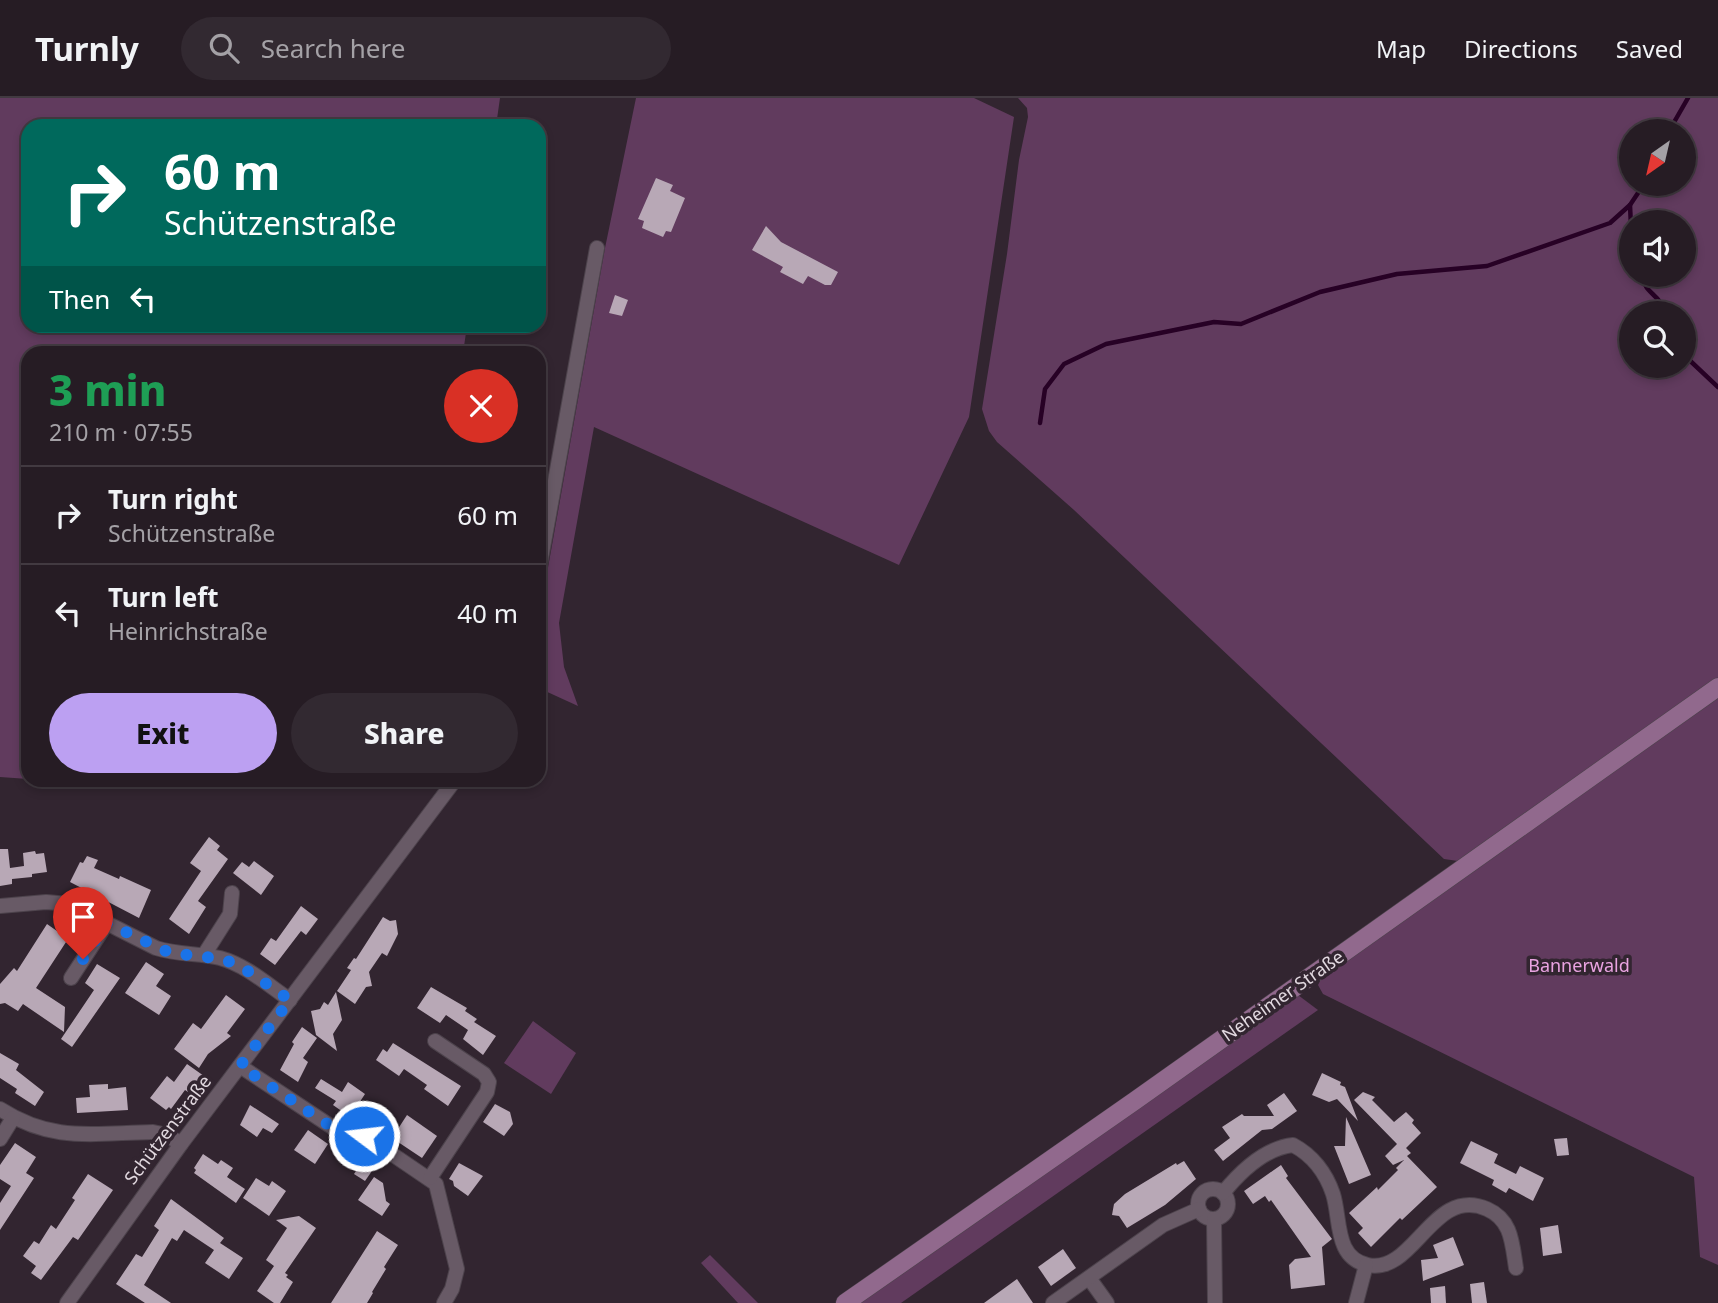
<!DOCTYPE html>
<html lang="en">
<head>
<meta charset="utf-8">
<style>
	body { margin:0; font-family:"Noto Sans",sans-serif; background:#322931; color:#f1f3f6; height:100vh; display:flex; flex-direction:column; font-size:26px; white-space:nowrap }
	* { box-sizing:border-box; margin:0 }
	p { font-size:23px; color:#a4a1a6 }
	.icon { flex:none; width:38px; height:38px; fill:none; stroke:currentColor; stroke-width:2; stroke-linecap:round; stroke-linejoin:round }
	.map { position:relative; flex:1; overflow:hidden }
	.side { position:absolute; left:21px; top:248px; width:525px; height:441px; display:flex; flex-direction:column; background:#261c24; border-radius:21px; box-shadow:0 4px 10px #0003,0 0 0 2px #423a41 }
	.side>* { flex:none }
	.banner { position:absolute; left:21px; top:21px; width:525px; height:214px; border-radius:21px; box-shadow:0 4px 10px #0003,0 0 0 2px #423a41; background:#00695c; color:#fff; overflow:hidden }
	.needle { width:46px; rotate:214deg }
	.tools { position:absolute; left:1619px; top:21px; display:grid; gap:14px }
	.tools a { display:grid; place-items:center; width:77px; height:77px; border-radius:50%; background:#261c24; box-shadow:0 4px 10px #0003,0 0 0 2px #423a41; font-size:35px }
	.pin { position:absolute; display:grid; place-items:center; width:60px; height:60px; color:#fff; margin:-72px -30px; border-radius:50% 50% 50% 0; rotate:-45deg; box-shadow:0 0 7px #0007 }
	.pin .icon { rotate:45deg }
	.me { position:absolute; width:77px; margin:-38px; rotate:285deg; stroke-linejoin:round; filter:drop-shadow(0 0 5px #0008) }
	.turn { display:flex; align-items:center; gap:24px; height:147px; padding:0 28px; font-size:32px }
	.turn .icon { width:91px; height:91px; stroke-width:2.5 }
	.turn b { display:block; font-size:49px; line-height:60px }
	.then { display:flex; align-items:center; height:66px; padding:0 28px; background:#0003; gap:14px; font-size:26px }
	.round { display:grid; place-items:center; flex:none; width:74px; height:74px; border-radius:37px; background:#322931 }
	.summary { display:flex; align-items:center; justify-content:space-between; height:119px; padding:0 28px }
	h1 { font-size:42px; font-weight:800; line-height:52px; color:#1e9e55 }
	.cta { display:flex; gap:14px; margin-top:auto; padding:14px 28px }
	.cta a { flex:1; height:80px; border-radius:42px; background:#bca0f2; color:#111; font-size:28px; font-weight:800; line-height:80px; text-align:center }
	.cta a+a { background:#322931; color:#f1f3f6 }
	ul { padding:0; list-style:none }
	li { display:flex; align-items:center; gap:21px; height:98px; padding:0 28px; border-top:2px solid #423a41 }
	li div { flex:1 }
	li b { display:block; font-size:26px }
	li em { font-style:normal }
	header { display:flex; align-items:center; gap:42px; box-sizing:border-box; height:98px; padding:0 35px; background:#261c24; border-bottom:2px solid #423a41 }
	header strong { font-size:33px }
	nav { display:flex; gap:38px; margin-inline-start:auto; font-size:24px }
	.search { width:490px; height:63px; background:#322931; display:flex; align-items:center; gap:18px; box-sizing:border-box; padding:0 24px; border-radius:38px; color:#a4a1a6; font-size:26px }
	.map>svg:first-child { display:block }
</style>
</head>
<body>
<header>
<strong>Turnly</strong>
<div class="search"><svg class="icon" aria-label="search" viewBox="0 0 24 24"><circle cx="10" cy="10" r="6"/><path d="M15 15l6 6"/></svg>Search here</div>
<nav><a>Map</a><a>Directions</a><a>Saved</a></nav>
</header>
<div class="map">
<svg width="1718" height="1205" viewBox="0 0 1718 1205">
	<rect width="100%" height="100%" fill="#322530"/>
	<g fill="#613b5e" fill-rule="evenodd">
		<polygon points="0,0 500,0 496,28 28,28 28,228 467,228 463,255 28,256 28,681 0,679"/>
		<polygon points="636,0 974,0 1014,19 969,319 899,467 594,329 559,525 564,569 578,608 543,592 539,588 539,520 605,150"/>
		<path d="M1018,0H1718V580L1473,755L1458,763L1444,761L1074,412L997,344L989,333L982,311L1007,156L1019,62L1028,19L1027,10ZM1631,33H1684V86H1631ZM1631,124H1684V177H1631ZM1631,215H1684V268H1631Z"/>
		<polygon points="1718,599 1718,1167 1700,1159 1694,1079 1323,896 1318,887 1321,881 1342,866"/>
		<polygon points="51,683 165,683 169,690"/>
		<polygon points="1298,897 1318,912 901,1205 859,1205"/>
		<polygon points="533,923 576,955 551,996 504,965"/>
		<polygon points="710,1157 758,1205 738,1205 701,1165"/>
	</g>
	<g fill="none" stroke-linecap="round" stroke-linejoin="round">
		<g stroke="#270125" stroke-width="4.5">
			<polyline points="1669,33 1688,0"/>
			<polyline points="1631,129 1630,107 1644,86"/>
			<path d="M1644,177C1643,192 1652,193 1660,204L1662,215"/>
			<polyline points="1684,257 1718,289"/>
			<polyline points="1040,325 1045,291 1064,266 1106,246 1214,224 1241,226 1320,194 1397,176 1487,168 1610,125 1630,107"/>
		</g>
	</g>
	<g fill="#b8a8b6">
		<polygon points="656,80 673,87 670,93 685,100 671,134 666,133 663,139 642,130 644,123 638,121"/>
		<polygon points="766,128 781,144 838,174 831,187 825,187 808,178 803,186 780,174 783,169 752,152"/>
		<polygon points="615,197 628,202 622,218 609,215"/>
		<polygon points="209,739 220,748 217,752 228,761 198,803 206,809 189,836 169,821 201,773 190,765"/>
		<polygon points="0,751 8,751 10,770 24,768 23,755 35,753 36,756 44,755 47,774 32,776 32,779 12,781 12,786 0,788"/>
		<polygon points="87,758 98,762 94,770 119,781 120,778 151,792 139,820 70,784 80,764 83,765"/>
		<polygon points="254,763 274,778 261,797 233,775 242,764 249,769"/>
		<polygon points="301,808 318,821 306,837 301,833 275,867 260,856 271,840 276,843"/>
		<polygon points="383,819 390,823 396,822 398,836 387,858 382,855 369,874 372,888 366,889 355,906 337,893 351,872 347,870 354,860 356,861"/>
		<polygon points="47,826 57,833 62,832 67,835 68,841 36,890 65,909 64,934 23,906 18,913 5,905 0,906 0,886 14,870 17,873"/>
		<polygon points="146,864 164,876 156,888 171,898 159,917 125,895"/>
		<polygon points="97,866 120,880 72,949 61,941 94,892 85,885"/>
		<polygon points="431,889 467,910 465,913 477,921 474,924 496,938 483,957 463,941 468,932 446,917 440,925 417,910"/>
		<polygon points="336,894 342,922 333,936 337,953 316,937 311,913 320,911 324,904 328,907"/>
		<polygon points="226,897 245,911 227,935 231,938 208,956 199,970 174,951 193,925 201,931"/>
		<polygon points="302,929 317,940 303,960 308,964 298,984 280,972 294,946 292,944"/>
		<polygon points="393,945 461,988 448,1008 424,991 427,987 404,971 399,978 376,962 383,951 387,954"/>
		<polygon points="0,955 19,966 16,972 44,994 35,1008 15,995 17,991 0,980"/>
		<polygon points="187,966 204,978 191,996 185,992 171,1011 169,1009 166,1012 150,1000 167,978 174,984"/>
		<polygon points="1322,975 1341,984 1340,987 1345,989 1358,1023 1337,1001 1329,1004 1312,997"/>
		<polygon points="321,981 342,994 348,984 365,996 350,1019 333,1007 336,1003 315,990"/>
		<polygon points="108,986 108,991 126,989 128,1012 77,1015 76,1000 90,999 89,987"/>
		<polygon points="1363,994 1375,999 1372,1002 1394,1024 1406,1014 1414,1022 1412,1025 1421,1035 1406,1050 1411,1055 1407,1058 1437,1089 1402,1122 1400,1120 1371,1149 1358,1135 1363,1130 1349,1115 1377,1089 1378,1092 1398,1072 1396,1070 1404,1062 1393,1067 1385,1058 1397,1046 1354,1002"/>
		<polygon points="1284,995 1297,1013 1272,1031 1262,1032 1223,1063 1214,1052 1230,1040 1222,1029 1242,1016 1244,1018 1274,1018 1267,1007"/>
		<polygon points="495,1006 510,1014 513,1026 504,1038 483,1024"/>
		<polygon points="250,1007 279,1026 272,1035 263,1030 257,1039 240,1027"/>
		<polygon points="407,1017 437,1038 422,1060 392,1040"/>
		<polygon points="1346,1019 1371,1077 1349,1086 1334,1048 1345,1048"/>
		<polygon points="308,1032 328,1046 315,1066 294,1052"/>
		<polygon points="1567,1040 1569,1057 1557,1058 1554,1041"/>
		<polygon points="1471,1043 1498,1056 1494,1065 1516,1076 1520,1068 1544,1080 1533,1103 1509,1090 1506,1095 1492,1087 1494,1082 1460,1065"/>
		<polygon points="15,1045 36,1059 26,1075 34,1080 0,1132 0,1105 11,1088 0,1081 0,1067"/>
		<polygon points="203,1056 218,1066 221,1062 233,1070 227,1079 245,1091 236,1105 194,1075 196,1072 194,1070"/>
		<polygon points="363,1062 374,1070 365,1083 354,1076"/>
		<polygon points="1184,1063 1196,1081 1165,1107 1127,1130 1119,1118 1112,1117 1114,1106 1125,1096 1176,1065 1177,1067"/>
		<polygon points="459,1065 483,1078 468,1098 454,1088 453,1083 449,1081"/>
		<polygon points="1281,1067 1288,1078 1286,1080 1332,1141 1322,1149 1325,1187 1291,1191 1289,1167 1295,1161 1311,1159 1271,1102 1269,1104 1265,1098 1253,1106 1244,1093"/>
		<polygon points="88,1076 113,1092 78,1142 73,1139 41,1182 31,1175 36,1168 23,1158 34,1143 39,1146 51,1127 56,1131 75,1102 72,1100"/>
		<polygon points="374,1079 383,1085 386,1103 390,1106 382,1118 358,1102"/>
		<polygon points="256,1080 269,1088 272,1083 286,1093 269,1118 243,1100"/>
		<polygon points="171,1101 224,1140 220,1145 243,1160 229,1181 205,1165 214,1152 184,1132 177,1143 172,1140 144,1187 171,1205 145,1205 116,1186 136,1156 142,1159 159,1132 154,1128"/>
		<polygon points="299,1118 316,1130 285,1175 288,1177 286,1179 293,1184 280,1205 274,1205 257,1193 274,1168 266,1162 287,1130 276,1122"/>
		<polygon points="1558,1127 1562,1155 1543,1158 1540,1130"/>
		<polygon points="377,1133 398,1147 384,1169 386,1171 372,1194 373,1195 367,1205 331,1205"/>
		<polygon points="1453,1139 1464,1167 1423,1183 1421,1162 1438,1160 1433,1147"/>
		<polygon points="1063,1151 1076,1170 1051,1188 1038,1169"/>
		<polygon points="1017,1181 1033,1205 984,1205"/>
		<polygon points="1484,1184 1487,1205 1472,1205 1470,1186"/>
		<polygon points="1445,1188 1446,1205 1431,1205 1430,1190"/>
	</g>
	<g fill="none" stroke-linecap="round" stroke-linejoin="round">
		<g stroke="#4d434c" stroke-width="16">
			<g id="street">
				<polyline points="539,472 597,150"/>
				<path d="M0,808L46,804L69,806L156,850C178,857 199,855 220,860C246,867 268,887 290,902"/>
				<polyline points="204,857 230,816 232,795"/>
				<polyline points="71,880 107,825"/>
				<polyline points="240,968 338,1033 364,1037 436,1086 457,1171 452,1191 444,1205"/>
				<path d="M0,1011C53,1045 93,1035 153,1034L167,1037L181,1046"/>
				<polyline points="0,1041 13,1020"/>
				<polyline points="430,1080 487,994 489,984 484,976 435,943"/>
				<circle cx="1213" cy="1106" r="15"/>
				<path d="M1223,1095C1240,1074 1265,1050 1293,1047C1312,1057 1326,1075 1333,1096C1341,1121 1334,1160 1368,1167C1414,1177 1433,1087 1487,1111C1512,1122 1512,1145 1516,1170"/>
				<polyline points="1214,1121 1215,1205"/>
				<polyline points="1089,1180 1107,1205"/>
				<polyline points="67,1205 181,1046 455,682"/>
				<polyline points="1053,1205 1163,1127 1199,1111"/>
				<polyline points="1356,1205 1366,1167"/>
			</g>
		</g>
		<g stroke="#4d434c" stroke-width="19">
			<polyline id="secondary" points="845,1205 1136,1002 1718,589"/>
		</g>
		<use href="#street" stroke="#685a66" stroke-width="14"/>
		<use href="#secondary" stroke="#91698d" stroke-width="18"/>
	</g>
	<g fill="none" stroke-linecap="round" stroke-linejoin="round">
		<polyline stroke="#1a73e8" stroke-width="12" stroke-dasharray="0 21.6" points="83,861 107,825 170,855 223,861 242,869 290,902 240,968 338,1033 364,1038"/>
	</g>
	<g text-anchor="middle" stroke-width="7" stroke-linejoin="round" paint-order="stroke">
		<g font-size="18" fill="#e9a3e1" stroke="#322530">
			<text x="1579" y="874">Bannerwald</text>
		</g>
		<g font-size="18" fill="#e2d9e0" stroke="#322530">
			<text transform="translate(1283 898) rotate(-35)" y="6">Neheimer Straße</text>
			<text transform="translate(168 1032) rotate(-53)" y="6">Schützenstraße</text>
		</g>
	</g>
</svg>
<div class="tools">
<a><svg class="needle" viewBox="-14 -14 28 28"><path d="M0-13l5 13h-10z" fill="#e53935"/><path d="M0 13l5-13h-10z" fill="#a4a1a6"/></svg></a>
<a><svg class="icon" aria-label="sound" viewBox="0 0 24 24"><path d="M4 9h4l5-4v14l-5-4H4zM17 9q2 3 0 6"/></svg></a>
<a><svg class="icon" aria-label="search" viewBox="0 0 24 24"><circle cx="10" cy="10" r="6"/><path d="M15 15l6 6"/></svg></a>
</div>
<div class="pin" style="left:83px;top:861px;background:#d93025"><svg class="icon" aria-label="arrive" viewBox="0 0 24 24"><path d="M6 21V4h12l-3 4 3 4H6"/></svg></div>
<svg class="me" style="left:364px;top:1038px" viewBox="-20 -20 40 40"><circle r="17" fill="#1a73e8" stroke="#fff" stroke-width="3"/><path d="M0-11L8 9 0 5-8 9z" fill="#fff"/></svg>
<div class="banner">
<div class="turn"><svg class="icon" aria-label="right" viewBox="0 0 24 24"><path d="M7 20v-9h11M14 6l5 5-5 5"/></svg><div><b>60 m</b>Schützenstraße</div></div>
<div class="then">Then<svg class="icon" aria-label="left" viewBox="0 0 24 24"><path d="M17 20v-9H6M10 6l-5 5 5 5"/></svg></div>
</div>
<section class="side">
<div class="summary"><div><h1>3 min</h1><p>210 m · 07:55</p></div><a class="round" style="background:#d93025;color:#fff"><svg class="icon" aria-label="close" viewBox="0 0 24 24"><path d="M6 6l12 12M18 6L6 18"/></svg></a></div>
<ul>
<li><svg class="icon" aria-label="right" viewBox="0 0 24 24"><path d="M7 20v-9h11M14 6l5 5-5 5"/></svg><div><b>Turn right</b><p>Schützenstraße</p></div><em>60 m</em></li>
<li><svg class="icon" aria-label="left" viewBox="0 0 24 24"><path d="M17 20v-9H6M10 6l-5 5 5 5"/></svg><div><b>Turn left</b><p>Heinrichstraße</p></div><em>40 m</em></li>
</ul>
<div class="cta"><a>Exit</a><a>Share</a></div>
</section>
</div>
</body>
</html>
